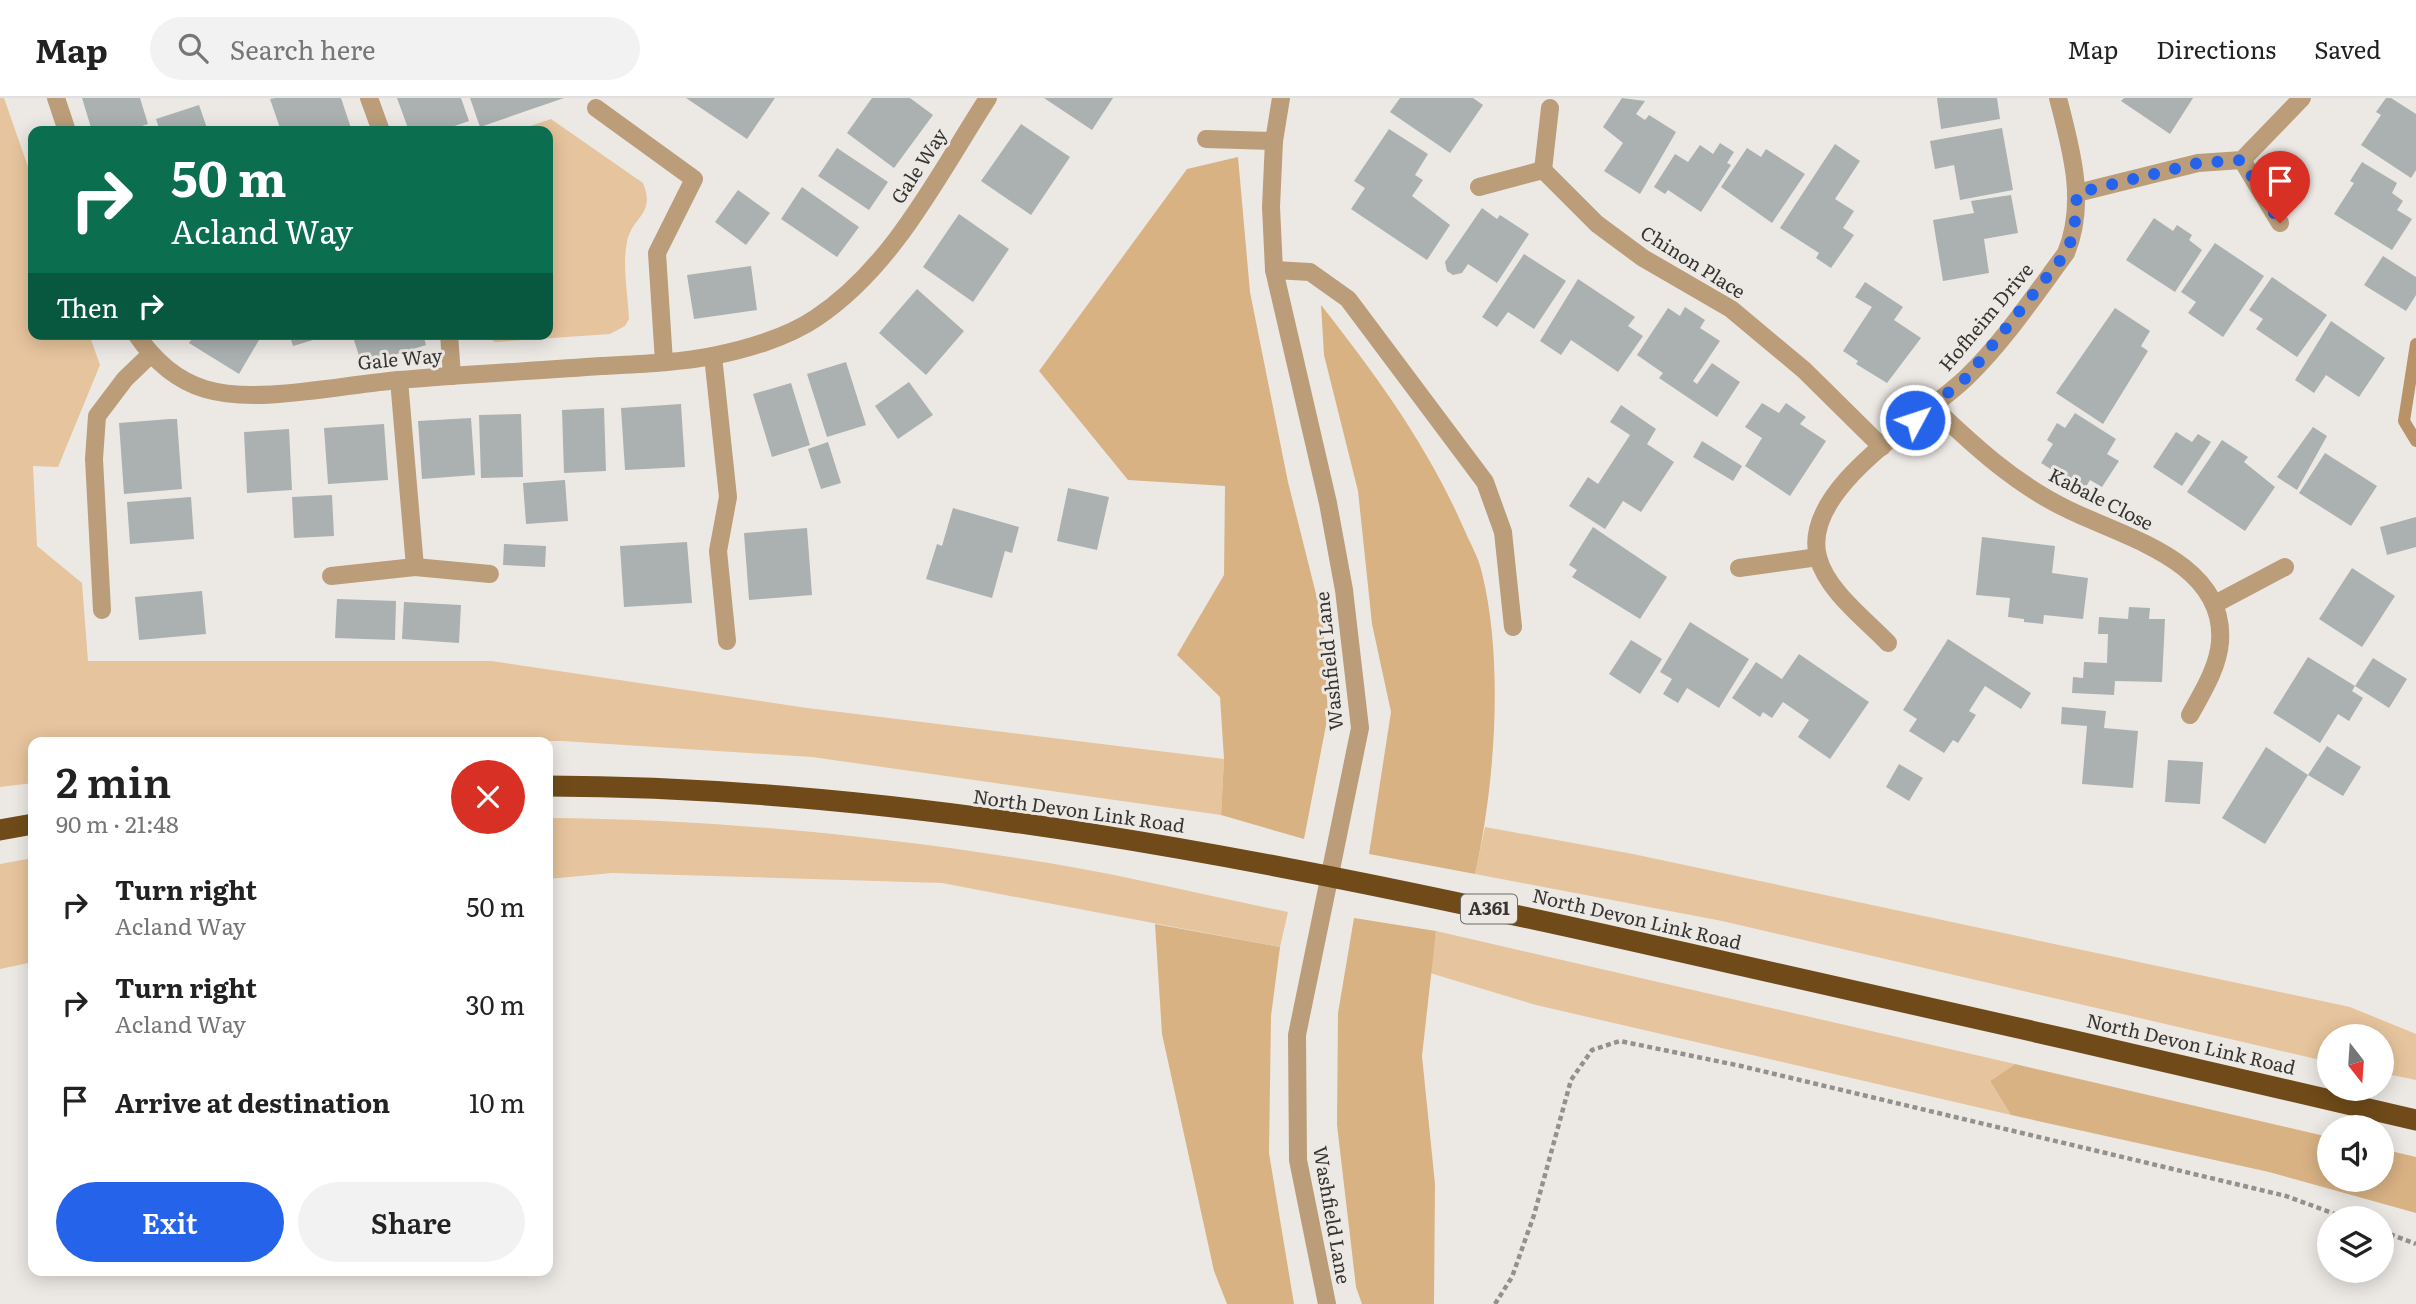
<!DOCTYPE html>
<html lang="en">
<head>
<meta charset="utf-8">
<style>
	body { margin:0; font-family:Literata,serif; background:#f2f2f2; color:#222; height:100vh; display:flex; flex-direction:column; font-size:26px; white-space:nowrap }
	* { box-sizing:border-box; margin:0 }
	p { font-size:23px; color:#767676 }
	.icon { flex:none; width:38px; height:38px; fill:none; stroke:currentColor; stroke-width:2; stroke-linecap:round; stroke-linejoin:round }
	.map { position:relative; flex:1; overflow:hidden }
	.panel { position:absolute; left:28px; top:639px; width:525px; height:539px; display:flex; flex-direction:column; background:#fff; border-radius:14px; box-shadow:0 4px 18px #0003 }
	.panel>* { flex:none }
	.banner { position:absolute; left:28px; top:28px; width:525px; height:214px; border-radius:14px; box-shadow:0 4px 18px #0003; background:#0b6e4f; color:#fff; overflow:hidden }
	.needle { width:46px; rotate:163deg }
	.controls { position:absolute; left:2317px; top:926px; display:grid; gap:14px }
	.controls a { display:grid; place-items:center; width:77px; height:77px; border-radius:50%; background:#fff; box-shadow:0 4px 18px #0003; font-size:35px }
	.pin { position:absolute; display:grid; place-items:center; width:60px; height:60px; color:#fff; margin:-72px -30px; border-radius:50% 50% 50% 0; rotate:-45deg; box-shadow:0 0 7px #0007 }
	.pin .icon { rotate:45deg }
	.me { position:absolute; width:77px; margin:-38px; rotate:50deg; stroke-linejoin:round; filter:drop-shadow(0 0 5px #0008) }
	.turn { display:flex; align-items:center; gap:24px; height:147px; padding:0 28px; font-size:32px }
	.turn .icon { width:91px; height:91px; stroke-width:2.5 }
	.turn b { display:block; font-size:49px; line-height:60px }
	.then { display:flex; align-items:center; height:66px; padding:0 28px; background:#0003; gap:14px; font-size:26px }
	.round { display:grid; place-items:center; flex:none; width:74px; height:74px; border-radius:37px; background:#f2f2f2 }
	.head { display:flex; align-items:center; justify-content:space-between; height:119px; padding:0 28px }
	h1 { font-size:42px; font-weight:600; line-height:52px }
	.cta { display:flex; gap:14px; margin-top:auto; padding:14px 28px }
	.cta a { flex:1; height:80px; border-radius:42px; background:#2563eb; color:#fff; font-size:28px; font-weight:600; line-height:80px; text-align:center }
	.cta a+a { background:#f2f2f2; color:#222 }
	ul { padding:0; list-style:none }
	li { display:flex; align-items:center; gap:21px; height:98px; padding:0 28px }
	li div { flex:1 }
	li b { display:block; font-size:26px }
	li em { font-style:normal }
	header { display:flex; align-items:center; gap:42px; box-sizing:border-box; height:98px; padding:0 35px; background:#fff; border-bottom:2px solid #e0e0e0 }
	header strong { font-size:33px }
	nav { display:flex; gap:38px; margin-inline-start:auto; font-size:24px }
	.search { width:490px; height:63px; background:#f2f2f2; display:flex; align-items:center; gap:18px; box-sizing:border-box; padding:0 24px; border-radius:38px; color:#767676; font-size:26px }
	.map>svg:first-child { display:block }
</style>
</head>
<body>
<header>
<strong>Map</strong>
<div class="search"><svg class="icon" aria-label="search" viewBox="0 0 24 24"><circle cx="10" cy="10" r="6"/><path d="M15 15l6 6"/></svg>Search here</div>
<nav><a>Map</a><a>Directions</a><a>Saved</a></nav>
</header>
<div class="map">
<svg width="2416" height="1206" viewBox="0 0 2416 1206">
	<rect width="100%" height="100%" fill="#ece9e5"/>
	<g fill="#e6c49d">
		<polygon points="0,0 4,0 33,83 33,236 89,236 100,267 58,369 33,368 37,448 82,485 88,563 491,563 807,610 1224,661 1221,717 812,659 562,643 33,644 33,685 0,689"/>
		<path d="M551,21L643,85C656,117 632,118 627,144C622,167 628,197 629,221L625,228L610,236L495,244L484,236H548V33H515Z"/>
		<path d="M548,720C705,721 862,736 1017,760C1108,773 1198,796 1288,814L1280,849L942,785L612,775L548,781Z"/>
		<polygon points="1485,729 1633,756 2350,909 2416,936 2416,982 2382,975 2382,938 2329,938 2329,964 1722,823 1475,776"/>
		<polygon points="33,760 33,864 0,871 0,766"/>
		<polygon points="1436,833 2015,966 1990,983 2011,1017 1536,907 1430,875"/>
	</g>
	<g fill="#d9b284">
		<polygon points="1238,59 1250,194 1288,384 1323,524 1328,617 1304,741 1221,717 1224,661 1220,599 1177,557 1224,477 1225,388 1128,382 1039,273 1187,71"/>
		<path d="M1321,207C1376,277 1428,348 1464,431C1470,445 1479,460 1482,475C1504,564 1495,687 1475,776L1369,756L1391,614L1372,526L1358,393L1324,257Z"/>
		<polygon points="1354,820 1436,833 1422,958 1435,1086 1434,1206 1362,1206 1356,1189 1337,1027 1338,915"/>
		<polygon points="1155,826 1280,849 1271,918 1269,1055 1294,1206 1227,1206 1214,1173 1162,936"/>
		<polygon points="2015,966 2329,1039 2329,1082 2382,1082 2382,1051 2416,1059 2416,1115 2269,1074 2011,1017 1990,983"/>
	</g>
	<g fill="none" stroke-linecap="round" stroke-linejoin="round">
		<polyline stroke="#b99367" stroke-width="12" points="2416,246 2404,323 2416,343"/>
	</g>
	<g fill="#abb0b1">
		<polygon points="82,0 140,0 148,26 127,33 92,33"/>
		<polygon points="275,0 341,0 352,33 281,33 270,1"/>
		<polygon points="397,0 461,0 469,23 440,33 409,33"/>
		<polygon points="470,0 564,0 480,29"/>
		<polygon points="686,0 775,0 747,41"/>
		<polygon points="872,0 910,0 933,17 894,70 847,35"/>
		<polygon points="1044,0 1113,0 1092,32"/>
		<polygon points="1400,0 1473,0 1483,7 1450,55 1390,14"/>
		<polygon points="1622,0 1645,3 1636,16 1645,22 1649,17 1676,34 1640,96 1604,73 1623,45 1603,29"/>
		<polygon points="1937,0 1997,0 2000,21 1941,31"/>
		<polygon points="2124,0 2193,0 2170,36 2121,3"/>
		<polygon points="2386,0 2391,0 2416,16 2416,72 2411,80 2361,47 2381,17 2376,14"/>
		<polygon points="199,7 208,33 160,33 156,21"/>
		<polygon points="1021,26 1070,59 1031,117 981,83"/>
		<polygon points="2002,30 2013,92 1960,102 1954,67 1935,71 1930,43"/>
		<polygon points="1389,31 1428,56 1415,77 1423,82 1412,98 1450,127 1427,162 1351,111 1365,90 1354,83"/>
		<polygon points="1720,45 1734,54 1727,65 1731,67 1701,114 1668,92 1665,96 1654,89 1675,56 1688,64 1700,47 1713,56"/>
		<polygon points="1835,46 1860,63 1835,101 1854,113 1843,130 1854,137 1831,170 1816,160 1819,155 1780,130"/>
		<polygon points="837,50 888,84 869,112 818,78"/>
		<polygon points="1747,50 1761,59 1766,51 1805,76 1772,125 1721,89"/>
		<polygon points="2362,64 2397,85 2392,95 2403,103 2397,112 2412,121 2392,152 2334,116 2354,85 2350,83"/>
		<polygon points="802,89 859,129 837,159 781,121"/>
		<polygon points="738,92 770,115 746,147 715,124"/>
		<polygon points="2011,97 2018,135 1984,141 1989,175 1943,183 1933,122 1974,115 1971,103"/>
		<polygon points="1482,110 1497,121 1500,117 1529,136 1497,185 1468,166 1462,175 1453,177 1447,173 1445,164"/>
		<polygon points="959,116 1009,151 973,204 923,169"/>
		<polygon points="2154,120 2173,133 2177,127 2192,137 2189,142 2202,152 2175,194 2126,162"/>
		<polygon points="2215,145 2264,178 2223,239 2188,215 2196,204 2181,194"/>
		<polygon points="1524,156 1566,183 1534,231 1508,214 1497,229 1482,219"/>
		<polygon points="2383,158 2416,179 2416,197 2406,213 2364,187"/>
		<polygon points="751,168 757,212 694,221 687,177"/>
		<polygon points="2272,179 2327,217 2297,259 2256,231 2263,221 2249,212"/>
		<polygon points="1578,181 1635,219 1628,228 1643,238 1618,274 1571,242 1561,257 1540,243"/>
		<polygon points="1865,184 1903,209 1894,222 1921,240 1887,285 1856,266 1858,263 1843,253 1872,209 1855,199"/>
		<polygon points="917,191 964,233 926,277 879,235"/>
		<polygon points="1685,209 1705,222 1700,230 1720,243 1693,283 1697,286 1712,265 1740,284 1717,319 1659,280 1663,275 1637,257 1668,210 1680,218"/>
		<polygon points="2115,210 2150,233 2141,248 2148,253 2103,326 2056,295"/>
		<polygon points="2331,223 2385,260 2359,299 2326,277 2314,295 2295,282"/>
		<polygon points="195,236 250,236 259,242 239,276 189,245"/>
		<polygon points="289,236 329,236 330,237 293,248"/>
		<polygon points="352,236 423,236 426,247 362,267"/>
		<polygon points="846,264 866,327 827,339 807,276"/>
		<polygon points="909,284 933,317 898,341 875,308"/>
		<polygon points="791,285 810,347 772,359 753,296"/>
		<polygon points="1762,305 1779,315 1786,305 1806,319 1800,326 1826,343 1790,398 1745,368 1762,340 1745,329"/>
		<polygon points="681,306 685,369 625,372 621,310"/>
		<polygon points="1621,307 1656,331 1647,346 1674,364 1641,414 1623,403 1605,431 1569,408 1588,379 1598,386 1630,337 1610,324"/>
		<polygon points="604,310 606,373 564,375 562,312"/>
		<polygon points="2075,315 2116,341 2107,356 2119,363 2102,389 2090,382 2084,392 2041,365 2053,346 2047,342 2057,325 2065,330"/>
		<polygon points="521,316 523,379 481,380 479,317"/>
		<polygon points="471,320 475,377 422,381 418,323"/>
		<polygon points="170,321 177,321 182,391 124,396 119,325"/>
		<polygon points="384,326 388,382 328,386 324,330"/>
		<polygon points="2313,329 2327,338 2297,392 2277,379"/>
		<polygon points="289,331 292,392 247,395 244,334"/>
		<polygon points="2176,334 2192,344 2198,336 2211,344 2182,388 2153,369"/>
		<polygon points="2222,342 2248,359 2244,364 2275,389 2245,433 2187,394"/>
		<polygon points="1702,343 1742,368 1733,383 1693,359"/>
		<polygon points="828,344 841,385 821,391 808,351"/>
		<polygon points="2325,355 2377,388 2351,428 2299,395"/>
		<polygon points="565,382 568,423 526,426 523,385"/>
		<polygon points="1068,390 1109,399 1097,452 1057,443"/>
		<polygon points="332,397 334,438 294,440 292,399"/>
		<polygon points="191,399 194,441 130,446 127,404"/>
		<polygon points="953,410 1019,429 1012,455 1005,453 992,500 926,481 937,446 942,448"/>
		<polygon points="2416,419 2416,449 2387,457 2380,429"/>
		<polygon points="1593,429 1667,479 1640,521 1572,479 1577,472 1569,467"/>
		<polygon points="807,430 812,497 749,502 744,435"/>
		<polygon points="1982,439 2055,448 2052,475 2088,480 2083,521 2044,517 2043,526 2024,524 2024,521 2008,519 2010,500 1976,497"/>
		<polygon points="687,444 692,505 624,509 620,448"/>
		<polygon points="504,446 546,448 545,469 503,467"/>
		<polygon points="2352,470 2395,498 2362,549 2319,521"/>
		<polygon points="202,493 206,536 139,542 135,499"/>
		<polygon points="337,501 396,503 395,542 335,540"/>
		<polygon points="404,504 461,507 459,545 402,541"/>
		<polygon points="2129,509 2150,510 2149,521 2165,521 2162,584 2115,583 2114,597 2072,595 2073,579 2083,580 2084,564 2107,565 2108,536 2098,536 2099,519 2128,521"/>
		<polygon points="1690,524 1749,561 1719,610 1687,590 1678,605 1663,596 1672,581 1660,574"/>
		<polygon points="1948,541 2031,595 2021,611 1985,588 1969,613 1976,617 1958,645 1953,642 1944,655 1909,633 1917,621 1903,612"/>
		<polygon points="1631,542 1662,561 1640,596 1609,576"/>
		<polygon points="1799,556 1869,604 1830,661 1798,639 1809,622 1783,604 1772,620 1763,614 1760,619 1732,600 1756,564 1782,581"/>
		<polygon points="2308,559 2355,588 2352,593 2363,600 2349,623 2338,616 2320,645 2273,615"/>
		<polygon points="2373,560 2407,581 2389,610 2355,588"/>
		<polygon points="2062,609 2106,613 2104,630 2138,633 2133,690 2082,686 2087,628 2061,626"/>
		<polygon points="2327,648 2361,669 2343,698 2308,677"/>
		<polygon points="2266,649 2308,677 2265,746 2222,720"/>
		<polygon points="2168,662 2203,664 2200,706 2165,704"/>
		<polygon points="1899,666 1923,680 1909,703 1886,689"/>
	</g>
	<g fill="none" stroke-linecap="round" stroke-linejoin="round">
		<g stroke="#93918e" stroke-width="4.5" stroke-dasharray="5 3.5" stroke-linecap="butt">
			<polyline points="2382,1133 2416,1146"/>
			<polyline points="1495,1206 1512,1179 1534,1117 1571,982 1592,952 1620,943 1741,968 2286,1098 2346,1120"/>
		</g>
		<g stroke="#bb9d79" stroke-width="18">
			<polyline points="56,0 67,33"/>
			<polyline points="369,0 381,33"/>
			<polyline points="1281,0 1274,43 1271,109 1274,172 1328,405 1344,492 1360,630 1297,937 1298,1062 1327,1206"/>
			<polyline points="596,10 694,81 657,155 664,264"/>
			<polyline points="1206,41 1274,43"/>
			<polyline points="2242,62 2280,125"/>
			<polyline points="1543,72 1550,10"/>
			<polyline points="1479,89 1543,72 1597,126 1643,160 1731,211 1804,272 1882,349"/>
			<polyline points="2077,95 2198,65 2242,62 2302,0"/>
			<polyline points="1274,172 1310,174 1348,201 1485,384 1503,434 1513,529"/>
			<path d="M136,236C153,261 175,282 205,291C257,307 345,286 400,282C467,276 534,273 601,268C638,266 676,265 712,258C745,252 788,239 816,220C894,168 938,77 988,0"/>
			<polyline points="449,236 452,278"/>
			<polyline points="713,258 728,399 718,453 727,543"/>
			<path d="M1932,308C1973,347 2015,386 2067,411C2123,439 2226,463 2220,544C2218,570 2202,595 2190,617"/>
			<polyline points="415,469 490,476"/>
			<polyline points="1739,470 1818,459"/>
			<polyline points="331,478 415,469 399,282"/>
			<polyline points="2215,506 2285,469"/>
			<polyline points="102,512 94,361 97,318 125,281 150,257"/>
			<path d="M1888,545C1865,521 1827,493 1818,459C1800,390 1924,321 1967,279C2004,243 2035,197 2066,155C2087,104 2071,51 2058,0"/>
		</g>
		<g stroke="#704b19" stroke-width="21">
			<path d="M548,688C914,689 1277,764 1633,843C1895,901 2155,961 2416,1022"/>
			<polyline points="0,732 33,726"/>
		</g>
	</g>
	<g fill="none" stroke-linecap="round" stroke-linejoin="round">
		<polyline stroke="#2563eb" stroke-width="12" stroke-dasharray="0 21.6" points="1915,322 1967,279 2066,155 2074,135 2077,95 2198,65 2242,62 2280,125"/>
	</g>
	<g text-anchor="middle" stroke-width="6" stroke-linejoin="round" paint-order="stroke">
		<rect fill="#ece9e5" stroke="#6d6b69" stroke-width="2" x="1461" y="796.5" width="56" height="29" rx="5"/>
		<g font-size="18" font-weight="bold" fill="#373534">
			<text x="1489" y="817">A361</text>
		</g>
		<g font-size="19" fill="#373534" stroke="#ece9e5">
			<text transform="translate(919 68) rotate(-57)" y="7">Gale Way</text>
			<text transform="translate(1693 164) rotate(32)" y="7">Chinon Place</text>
			<text transform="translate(1986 219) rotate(-50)" y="7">Hofheim Drive</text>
			<text transform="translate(400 261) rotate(-5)" y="7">Gale Way</text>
			<text transform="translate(2101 401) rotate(27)" y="7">Kabale Close</text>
			<text transform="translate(1329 563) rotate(-96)" y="7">Washfield Lane</text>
			<text transform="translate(1079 713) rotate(8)" y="7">North Devon Link Road</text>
			<text transform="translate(1637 821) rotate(13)" y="7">North Devon Link Road</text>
			<text transform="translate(2191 946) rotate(13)" y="7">North Devon Link Road</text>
			<text transform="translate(1332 1117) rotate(80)" y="7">Washfield Lane</text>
		</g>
	</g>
</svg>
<div class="controls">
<a><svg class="needle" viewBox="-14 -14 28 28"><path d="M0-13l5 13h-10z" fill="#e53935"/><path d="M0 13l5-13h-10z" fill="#767676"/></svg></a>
<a><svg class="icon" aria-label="sound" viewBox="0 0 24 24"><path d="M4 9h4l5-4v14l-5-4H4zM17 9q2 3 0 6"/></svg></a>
<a><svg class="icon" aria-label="layers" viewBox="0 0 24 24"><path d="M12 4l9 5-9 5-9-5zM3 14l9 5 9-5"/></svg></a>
</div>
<div class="pin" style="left:2280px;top:125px;background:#d93025"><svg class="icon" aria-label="arrive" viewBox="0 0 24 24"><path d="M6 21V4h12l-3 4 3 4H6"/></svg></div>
<svg class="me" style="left:1915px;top:322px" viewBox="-20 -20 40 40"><circle r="17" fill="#2563eb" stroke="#fff" stroke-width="3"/><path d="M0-11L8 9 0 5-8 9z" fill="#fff"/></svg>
<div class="banner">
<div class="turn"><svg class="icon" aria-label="right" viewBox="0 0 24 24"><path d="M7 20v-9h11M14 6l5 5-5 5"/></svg><div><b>50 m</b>Acland Way</div></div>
<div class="then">Then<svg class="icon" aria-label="right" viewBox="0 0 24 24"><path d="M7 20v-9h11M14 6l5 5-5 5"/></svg></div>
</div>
<section class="panel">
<div class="head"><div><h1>2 min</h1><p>90 m · 21:48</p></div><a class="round" style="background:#d93025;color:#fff"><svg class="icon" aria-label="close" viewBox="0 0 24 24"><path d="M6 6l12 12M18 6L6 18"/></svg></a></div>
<ul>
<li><svg class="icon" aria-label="right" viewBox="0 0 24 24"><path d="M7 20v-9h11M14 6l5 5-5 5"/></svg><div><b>Turn right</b><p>Acland Way</p></div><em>50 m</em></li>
<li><svg class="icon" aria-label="right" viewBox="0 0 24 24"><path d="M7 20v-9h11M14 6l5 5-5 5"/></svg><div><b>Turn right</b><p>Acland Way</p></div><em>30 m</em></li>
<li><svg class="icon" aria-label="arrive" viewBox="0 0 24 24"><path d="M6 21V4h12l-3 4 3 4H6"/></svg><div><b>Arrive at destination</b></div><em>10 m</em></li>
</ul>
<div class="cta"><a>Exit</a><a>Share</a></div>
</section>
</div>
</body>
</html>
